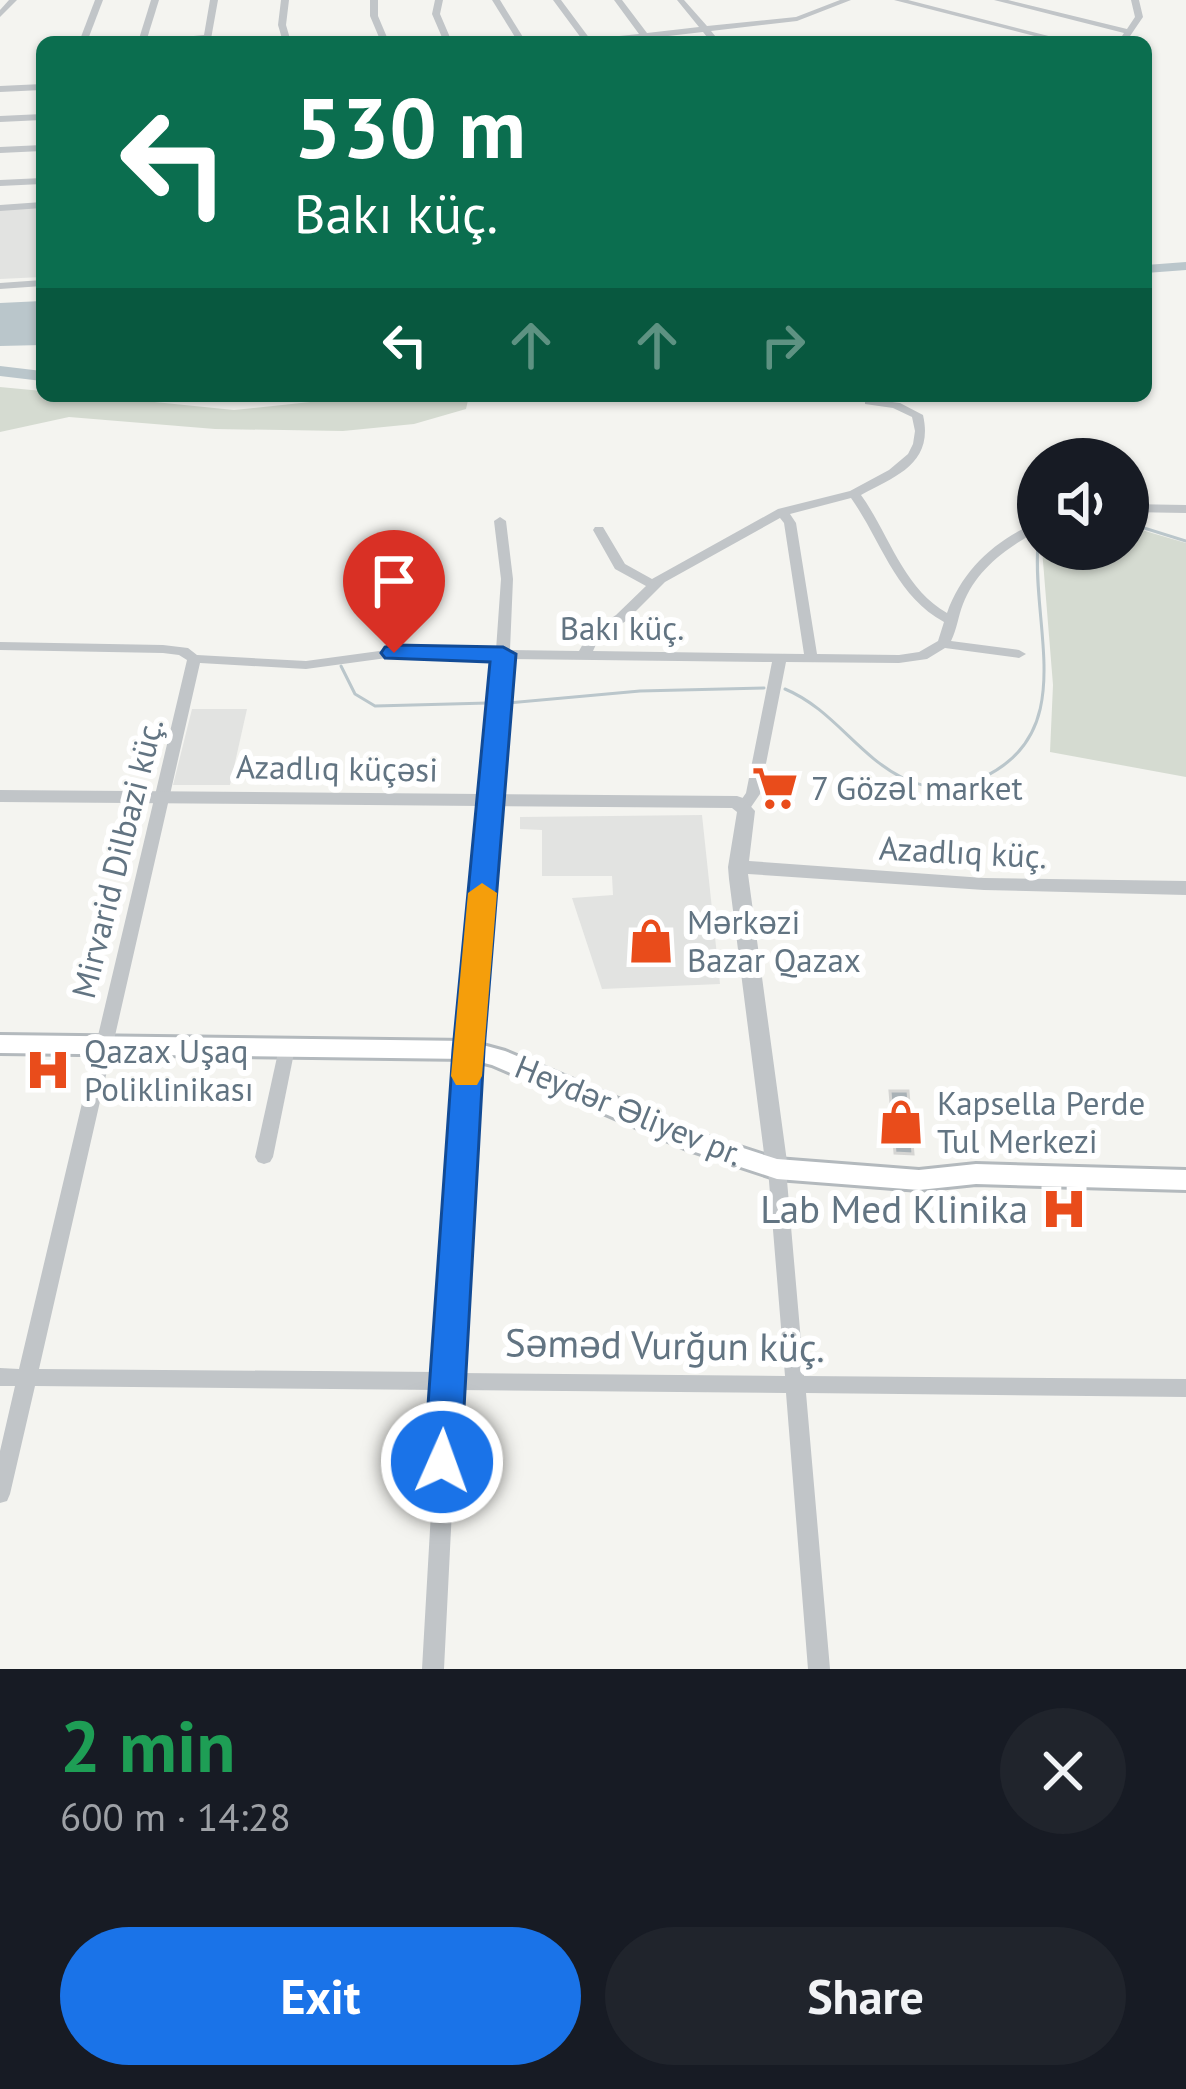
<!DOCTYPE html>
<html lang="en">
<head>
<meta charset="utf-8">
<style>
	body { margin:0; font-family:"PT Sans",sans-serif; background:#20242c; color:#f1f3f6; height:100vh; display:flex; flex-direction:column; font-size:45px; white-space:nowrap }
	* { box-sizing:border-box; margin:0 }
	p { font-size:39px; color:#9ea1a6 }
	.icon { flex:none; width:66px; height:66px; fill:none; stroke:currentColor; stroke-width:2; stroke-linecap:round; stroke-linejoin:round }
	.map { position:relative; height:1669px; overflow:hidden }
	.details { display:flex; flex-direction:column; background:#171b24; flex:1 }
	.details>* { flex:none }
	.top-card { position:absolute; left:36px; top:36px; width:1116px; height:366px; border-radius:18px; box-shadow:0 3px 9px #0004; background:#0b6e4f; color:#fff; overflow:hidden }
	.buttons { position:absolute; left:1017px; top:438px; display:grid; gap:24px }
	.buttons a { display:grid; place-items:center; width:132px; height:132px; border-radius:50%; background:#171b24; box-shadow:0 3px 9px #0004; font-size:60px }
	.pin { position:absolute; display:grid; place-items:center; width:102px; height:102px; color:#fff; margin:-123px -51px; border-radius:50% 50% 50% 0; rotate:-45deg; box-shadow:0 0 12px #0007 }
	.pin .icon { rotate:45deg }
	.me { position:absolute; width:132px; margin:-66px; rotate:2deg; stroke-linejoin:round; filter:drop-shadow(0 0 9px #0008) }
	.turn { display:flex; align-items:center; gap:42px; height:252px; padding:0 60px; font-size:54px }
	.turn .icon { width:156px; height:156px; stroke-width:2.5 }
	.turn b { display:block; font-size:84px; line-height:102px }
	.lanes { display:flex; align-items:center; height:114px; padding:0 60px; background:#0003; justify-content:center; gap:60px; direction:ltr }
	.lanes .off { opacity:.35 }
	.round { display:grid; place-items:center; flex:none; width:126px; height:126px; border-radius:63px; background:#20242c }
	.head { display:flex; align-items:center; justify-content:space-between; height:204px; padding:0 60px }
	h1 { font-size:72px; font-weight:600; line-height:90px; color:#1e9e55 }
	.primary-button { display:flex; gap:24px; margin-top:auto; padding:24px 60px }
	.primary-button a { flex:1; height:138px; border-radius:72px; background:#1a73e8; color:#fff; font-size:48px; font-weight:600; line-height:138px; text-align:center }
	.primary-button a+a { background:#20242c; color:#f1f3f6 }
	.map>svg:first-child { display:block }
</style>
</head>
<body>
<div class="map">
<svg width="1186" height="1669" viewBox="0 0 1186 1669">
	<rect width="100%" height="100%" fill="#f4f4f0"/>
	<g fill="#e2e3e1">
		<polygon points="42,207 42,277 0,279 0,210"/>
		<polygon points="192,709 247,709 230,785 173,785"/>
		<polygon points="702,815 720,984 602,989 572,898 613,895 612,876 542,876 542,830 520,829 520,817"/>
	</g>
	<g fill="#d5dbd1">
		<polygon points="0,387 42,391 42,396 95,396 234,410 367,396 469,396 466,409 414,424 343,431 215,429 69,417 0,432"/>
		<polygon points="1128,526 1186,543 1186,777 1050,752 1053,685 1042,549 1128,549"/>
	</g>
	<polygon fill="#bac6cb" points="42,301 42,345 0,346 0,303"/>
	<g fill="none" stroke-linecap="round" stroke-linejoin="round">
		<g stroke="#bac6cb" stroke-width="3">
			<polyline points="1128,523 1186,541"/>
			<polyline points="341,666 355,694 375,706 488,703"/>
			<path d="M785,689C833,709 858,756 903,778C929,791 959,790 984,777C1079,731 1031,628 1038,543"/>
			<polyline points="507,703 640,691 764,688"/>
		</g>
		<g fill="#bac6cb" fill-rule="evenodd">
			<polygon points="1186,262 1186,270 1146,273 1146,265"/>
			<polygon points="0,366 42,371 42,381 0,376"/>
			<path d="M233,396H286C274,404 245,404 233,396Z"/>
		</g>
	</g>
	<polygon fill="#a8b1b6" stroke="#d5d5d3" stroke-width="3" points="890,1091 908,1091 913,1154 895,1153"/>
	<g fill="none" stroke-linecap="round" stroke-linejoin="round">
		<g stroke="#b3b9bd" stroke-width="6">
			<polygon id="secondary" points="0,1035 468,1041 505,1051 706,1136 777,1159 919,1170 976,1164 1186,1170 1186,1190 976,1184 919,1190 777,1179 689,1150 492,1065 468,1059 0,1053"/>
		</g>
		<g fill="#c1c5c8" fill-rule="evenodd">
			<polygon points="9,0 17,0 0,17 0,10"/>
			<polygon points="95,0 103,0 87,42 79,42"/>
			<polygon points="151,0 159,0 146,42 138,42"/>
			<polygon points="210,0 218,0 211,39 158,42 162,39 204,35"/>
			<polygon points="281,0 289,0 286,25 291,42 283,42 278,25"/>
			<polygon points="370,0 378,0 378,16 389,42 381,42 370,16"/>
			<polygon points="435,0 443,0 440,14 452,42 444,42 432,14"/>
			<polygon points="492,0 500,0 526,42 518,42"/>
			<polygon points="553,0 561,0 590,39 639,34 614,0 622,0 647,33 699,27 677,0 684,0 707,26 796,17 840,0 851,0 797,21 711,31 720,42 711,42 703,32 651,38 653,42 645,42 643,39 584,42"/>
			<polygon points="894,0 908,0 1072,42 1058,42"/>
			<polygon points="994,0 1008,0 1127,29 1135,17 1131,0 1139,0 1143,17 1126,42 1118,42 1124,33"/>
			<polygon points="42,84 42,90 0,92 0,86"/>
			<polygon points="42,114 42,120 0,122 0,116"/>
			<polygon points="42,145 42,151 0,153 0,147"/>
			<polygon points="42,178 42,184 0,186 0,180"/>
			<polygon points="42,202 42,208 0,211 0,205"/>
			<polygon points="42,280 42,286 0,289 0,283"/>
			<path d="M869,399L900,403L923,415C934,463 897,476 861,495C889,534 903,588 947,613C962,570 996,539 1038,522V531C1007,547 976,570 963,604C958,617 957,629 951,641L1019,650L1026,654L1019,658L945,648L927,659L899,663L786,662L760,794L749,810L744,811L737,806L746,793L772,662L509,659L468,1188L459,1373L785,1376L768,1169L771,1164L777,1162L783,1164L786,1169L804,1376L1186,1379V1397L806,1393L830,1669H808L786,1393L458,1390L444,1669H422L438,1390L35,1386L10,1494L7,1501L0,1503V1451L15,1386H0V1368L19,1369L187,660L179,655L163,653L0,650V642L163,645L188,648L197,655L306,661L394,649L496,650L501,579L494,521L500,517L506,521L513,579L510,650L579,651L589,633L616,615L646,586L615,569L593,530L595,527H603L625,564L652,579L778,509L850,491L889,470L908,454L913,444L915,431L912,417L893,408L865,404V400ZM851,498C882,542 895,595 944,622L938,641L919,652L899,655L817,654L796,523L790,514ZM780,518L784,523L804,654L593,651L599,638L626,621L665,582ZM394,657L496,658L450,1188L439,1372L39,1369L200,663L306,669Z"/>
			<polygon points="1128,504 1186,505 1186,513 1128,512"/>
			<polygon points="287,1042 293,1043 295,1048 273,1157 270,1162 264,1164 258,1162 255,1157 279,1048 281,1043"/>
		</g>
		<polygon fill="#c1c5c8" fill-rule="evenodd" points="0,790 737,796 743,798 755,811 749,861 984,878 1186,881 1186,895 984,890 748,874 788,1169 785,1175 777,1178 769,1175 766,1169 729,879 728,867 737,812 732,808 0,802"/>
		<use href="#secondary" fill="#fff" fill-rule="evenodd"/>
	</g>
	<polygon fill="#1a73e8" stroke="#114b97" stroke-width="3" points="394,645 503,647 516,654 484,1050 461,1462 455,1473 442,1478 429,1473 424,1462 453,1050 490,662 385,658 381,653 385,647"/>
	<polygon fill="#f59e0b" points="482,883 497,893 482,1076 477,1085 456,1085 451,1076 468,893"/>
	<defs>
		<g id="supermarket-bare" transform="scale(3.6)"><path d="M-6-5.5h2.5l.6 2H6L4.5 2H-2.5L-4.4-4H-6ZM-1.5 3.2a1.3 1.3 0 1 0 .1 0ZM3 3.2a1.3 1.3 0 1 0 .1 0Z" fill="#e94c1b" stroke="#fff" stroke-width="2.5" paint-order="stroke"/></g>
		<g id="shop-bare" transform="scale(3.6)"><path d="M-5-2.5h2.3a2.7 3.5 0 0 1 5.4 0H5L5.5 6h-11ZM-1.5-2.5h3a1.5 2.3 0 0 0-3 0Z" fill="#e94c1b" stroke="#fff" stroke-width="2.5" paint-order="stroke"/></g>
		<g id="hospital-bare" transform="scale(3.6)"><path d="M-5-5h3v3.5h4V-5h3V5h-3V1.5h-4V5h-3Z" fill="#e94c1b" stroke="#fff" stroke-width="2.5" paint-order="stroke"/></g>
	</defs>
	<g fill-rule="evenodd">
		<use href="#supermarket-bare" x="775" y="788"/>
		<use href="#shop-bare" x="651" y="941"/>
		<use href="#hospital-bare" x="48" y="1070"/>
		<use href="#shop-bare" x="901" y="1122"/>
		<use href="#hospital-bare" x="1064" y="1209"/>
	</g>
	<g text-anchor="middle" stroke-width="12" stroke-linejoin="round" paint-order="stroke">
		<g font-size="33" fill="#627482" stroke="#fff">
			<text x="622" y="640">Bakı küç.</text>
			<text transform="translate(337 768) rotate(1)" y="12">Azadlıq küçəsi</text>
			<text transform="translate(963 852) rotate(3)" y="12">Azadlıq küç.</text>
			<text transform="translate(117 858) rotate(-76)" y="12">Mirvarid Dilbazi küç.</text>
			<text transform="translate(629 1110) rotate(22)" y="12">Heydər Əliyev pr.</text>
		</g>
		<g font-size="33" fill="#627482" stroke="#fff" text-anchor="start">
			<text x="811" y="800">7 Gözəl market</text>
			<text x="687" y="934">Mərkəzi<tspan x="687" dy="38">Bazar Qazax</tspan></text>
			<text x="84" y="1063">Qazax Uşaq<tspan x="84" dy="38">Poliklinikası</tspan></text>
			<text x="937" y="1115">Kapsella Perde<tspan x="937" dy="38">Tul Merkezi</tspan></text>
		</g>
		<g font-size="39" fill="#627482" stroke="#fff" text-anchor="end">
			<text x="1028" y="1223">Lab Med Klinika</text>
		</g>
		<g font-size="39" fill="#627482" stroke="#fff">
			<text transform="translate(665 1345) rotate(1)" y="14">Səməd Vurğun küç.</text>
		</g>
	</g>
</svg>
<div class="buttons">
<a><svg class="icon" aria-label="sound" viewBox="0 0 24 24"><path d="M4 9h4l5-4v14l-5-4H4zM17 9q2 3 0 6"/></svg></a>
</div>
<div class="pin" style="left:394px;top:653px;background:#d93025"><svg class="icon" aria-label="arrive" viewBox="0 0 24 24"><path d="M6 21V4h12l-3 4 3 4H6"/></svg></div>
<svg class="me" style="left:442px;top:1462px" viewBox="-20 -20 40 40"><circle r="17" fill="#1a73e8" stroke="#fff" stroke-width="3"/><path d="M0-11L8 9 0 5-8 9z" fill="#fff"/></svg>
<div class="top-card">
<div class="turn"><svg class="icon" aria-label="left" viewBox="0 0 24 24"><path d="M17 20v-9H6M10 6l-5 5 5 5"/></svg><div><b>530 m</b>Bakı küç.</div></div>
<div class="lanes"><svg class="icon" aria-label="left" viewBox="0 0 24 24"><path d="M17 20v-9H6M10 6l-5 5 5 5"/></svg><svg class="icon off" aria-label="ahead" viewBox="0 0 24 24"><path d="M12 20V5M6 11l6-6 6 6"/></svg><svg class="icon off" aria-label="ahead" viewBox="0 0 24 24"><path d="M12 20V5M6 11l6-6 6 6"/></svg><svg class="icon off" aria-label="right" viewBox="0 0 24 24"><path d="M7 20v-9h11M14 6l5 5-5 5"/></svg></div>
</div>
</div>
<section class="details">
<div class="head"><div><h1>2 min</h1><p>600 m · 14:28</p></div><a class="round"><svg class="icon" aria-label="close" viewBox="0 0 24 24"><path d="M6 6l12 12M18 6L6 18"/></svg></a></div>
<div class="primary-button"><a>Exit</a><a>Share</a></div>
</section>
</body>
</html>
